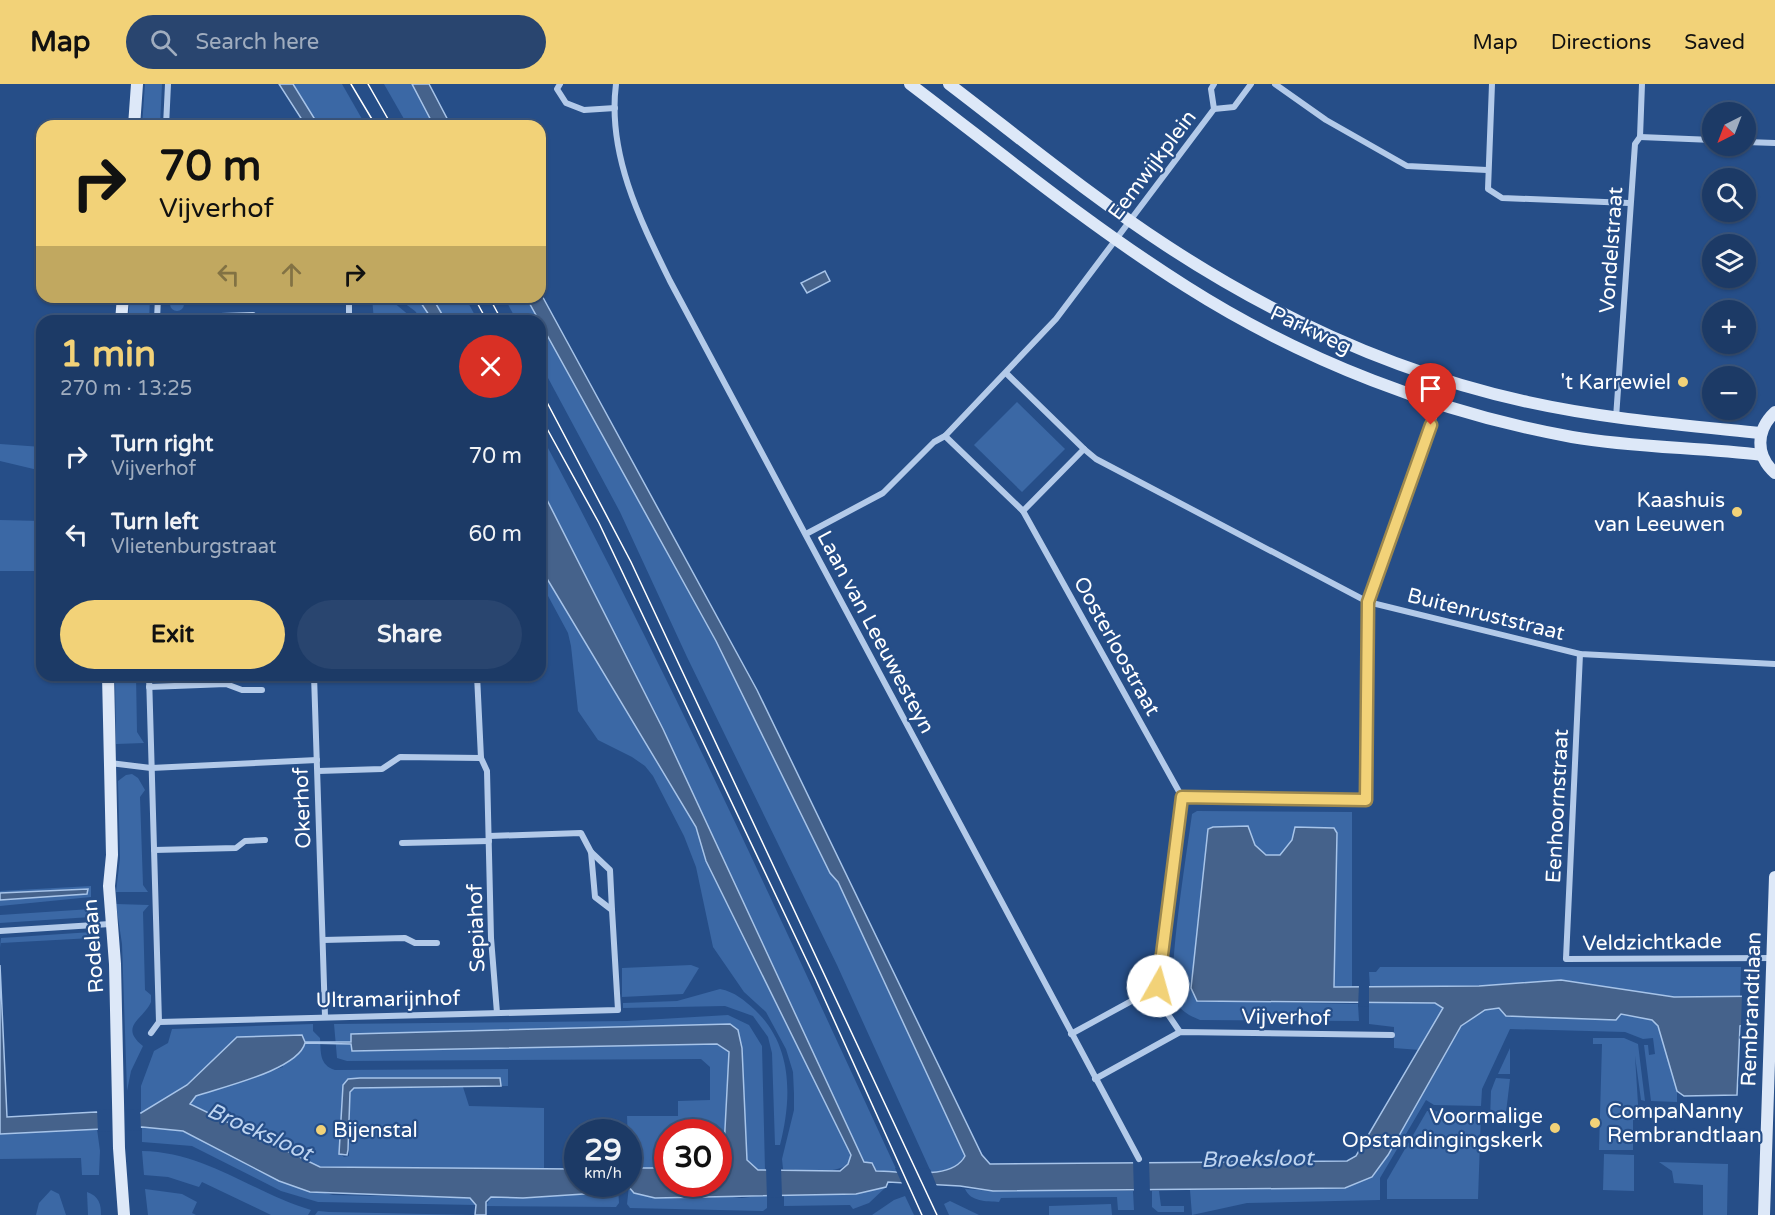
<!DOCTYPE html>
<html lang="en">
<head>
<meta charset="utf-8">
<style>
	body { margin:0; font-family:"Varela Round",sans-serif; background:#29456f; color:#f1f3f6; height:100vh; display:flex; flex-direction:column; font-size:22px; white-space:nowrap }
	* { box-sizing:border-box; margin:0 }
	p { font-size:20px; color:#a0adbf }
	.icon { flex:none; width:33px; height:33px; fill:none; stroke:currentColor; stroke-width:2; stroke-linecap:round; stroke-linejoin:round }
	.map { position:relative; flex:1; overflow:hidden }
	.sheet { position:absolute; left:36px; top:231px; width:510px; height:366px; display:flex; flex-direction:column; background:#1c3a66; border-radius:18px; box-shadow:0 2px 4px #0004,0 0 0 2px #3a547a }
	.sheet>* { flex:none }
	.hud { position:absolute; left:36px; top:36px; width:510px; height:183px; border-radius:18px; box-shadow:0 2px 4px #0004,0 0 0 2px #3a547a; background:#f2d278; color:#111; overflow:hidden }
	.needle { width:39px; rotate:222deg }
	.controls { position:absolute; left:1702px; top:18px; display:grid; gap:12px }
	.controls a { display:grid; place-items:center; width:54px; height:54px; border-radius:50%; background:#1c3a66; box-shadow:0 2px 4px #0004,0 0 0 2px #3a547a; font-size:30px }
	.speed { position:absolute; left:564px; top:1035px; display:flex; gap:12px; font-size:30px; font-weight:700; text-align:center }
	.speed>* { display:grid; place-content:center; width:78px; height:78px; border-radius:50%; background:#1c3a66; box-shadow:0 2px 4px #0004,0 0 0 2px #3a547a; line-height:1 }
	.speed small { font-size:15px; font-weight:400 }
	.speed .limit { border:9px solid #d22; background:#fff; color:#111 }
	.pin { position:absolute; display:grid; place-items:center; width:51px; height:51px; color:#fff; margin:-62px -26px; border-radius:50% 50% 50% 0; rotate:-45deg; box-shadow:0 0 6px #0007 }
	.pin .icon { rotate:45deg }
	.me { position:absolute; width:66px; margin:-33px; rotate:7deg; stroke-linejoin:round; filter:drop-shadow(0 0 4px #0008) }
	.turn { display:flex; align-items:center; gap:21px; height:126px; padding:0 24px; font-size:27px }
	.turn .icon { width:78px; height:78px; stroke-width:2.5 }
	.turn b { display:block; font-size:42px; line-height:51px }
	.lanes { display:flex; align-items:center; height:57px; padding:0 24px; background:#0003; justify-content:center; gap:30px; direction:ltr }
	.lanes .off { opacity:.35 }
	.round { display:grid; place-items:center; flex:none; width:63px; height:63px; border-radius:32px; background:#29456f }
	.head { display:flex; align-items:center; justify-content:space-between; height:102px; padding:0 24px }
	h1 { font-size:36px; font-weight:700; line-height:45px; color:#f2d278 }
	.button { display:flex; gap:12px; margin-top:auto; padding:12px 24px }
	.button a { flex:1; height:69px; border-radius:36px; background:#f2d278; color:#111; font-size:24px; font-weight:700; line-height:69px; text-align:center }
	.button a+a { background:#29456f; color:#f1f3f6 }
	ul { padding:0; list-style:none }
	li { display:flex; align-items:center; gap:18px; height:78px; padding:0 24px }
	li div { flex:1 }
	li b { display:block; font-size:22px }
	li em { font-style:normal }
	header { display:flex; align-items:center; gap:36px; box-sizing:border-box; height:84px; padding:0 30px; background:#f2d278; color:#111 }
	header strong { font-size:28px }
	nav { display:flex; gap:33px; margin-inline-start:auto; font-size:21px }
	.search { width:420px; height:54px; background:#29456f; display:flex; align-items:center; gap:15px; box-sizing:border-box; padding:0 21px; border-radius:33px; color:#a0adbf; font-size:22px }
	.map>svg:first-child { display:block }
</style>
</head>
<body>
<header>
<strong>Map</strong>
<div class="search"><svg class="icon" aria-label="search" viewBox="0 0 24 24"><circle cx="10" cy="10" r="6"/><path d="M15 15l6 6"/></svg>Search here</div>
<nav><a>Map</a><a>Directions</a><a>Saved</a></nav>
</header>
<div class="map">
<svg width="1775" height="1131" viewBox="0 0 1775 1131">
	<rect width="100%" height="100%" fill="#264e88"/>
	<g fill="#3b68a5">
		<polygon points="145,0 162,0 160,42 142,42"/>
		<polygon points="293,0 342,0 366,42 319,42"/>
		<polygon points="384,0 412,0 434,42 408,42"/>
		<polygon points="130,213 150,213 149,237 128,237"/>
		<polygon points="372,213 387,213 416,237 374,237"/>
		<polygon points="396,213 417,213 433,237 423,237 415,227"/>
		<polygon points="432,213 465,213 478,237 446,237"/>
		<polygon points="504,213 526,213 539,237 517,237"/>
		<circle cx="177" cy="220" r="7"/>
		<polygon points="540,238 716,557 830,789 838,798 965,1072 953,1086 931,1088 837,881 687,573 620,428 540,279"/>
		<polygon points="1017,318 1065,365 1022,408 974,361"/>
		<path d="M540,349C669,589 783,840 897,1087H875L872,1079L864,1078L663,645L540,402Z"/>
		<polygon points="0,360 42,363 42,387 0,377"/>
		<polygon points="0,436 41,437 42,487 0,487"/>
		<path d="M540,483L696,743L706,777L851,1071C851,1094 800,1086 783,1085L782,1075L794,1026V1010L793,988L786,965L766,928L744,908L713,863L696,783L684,752L653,692L645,682L632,673L598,656L578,627L571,562L568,549L540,497Z"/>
		<polygon points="115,591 136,591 137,648 144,659 116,660"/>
		<polygon points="132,690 138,694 145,706 140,713 143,801 148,808 116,808 120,774 118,697 126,691"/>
		<path d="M1197,727L1352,728V904L1334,903L1337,749L1292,756L1280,771H1266L1255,761L1248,742L1208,745L1191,904L1198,917L1358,920L1359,937L1200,936C1190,932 1180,927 1175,916C1166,896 1188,761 1192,730Z"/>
		<polygon points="91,802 91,813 0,822 0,816 87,810 88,806 1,810 0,807"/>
		<path d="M116,820L149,821L143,828L145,906L151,911V918C144,935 118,942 143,962L131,987L127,1007L122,860Z"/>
		<polygon points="91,825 91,833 0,839 0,831"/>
		<polygon points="92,848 92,854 1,859 0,864 1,854"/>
		<polygon points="691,881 699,884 683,910 622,913 622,884"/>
		<polygon points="1380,883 1741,883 1740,914 1674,913 1561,896 1479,902 1370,904 1369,888 1376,888"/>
		<path d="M720,905C735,908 744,916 755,926C793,962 792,1014 780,1061H775L772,969L768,953L753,932L725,922L623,924V919L677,917Z"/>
		<polygon points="1369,919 1435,919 1443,924 1420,966 1394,964 1394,943 1369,940"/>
		<polygon points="1499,924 1507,932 1615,936 1620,930 1652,936 1658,942 1677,1007 1677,1018 1651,1017 1644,961 1648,961 1649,971 1655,970 1653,954 1643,955 1625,948 1510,945 1482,1005 1481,1022 1434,1021 1426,1016 1380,1094 1380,1116 1247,1119 1192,1131 1190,1106 1345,1104 1372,1093 1388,1071 1461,942 1485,926"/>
		<polygon points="728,931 749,941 762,962 765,1086 758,1086 747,1076 742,964 738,946 351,950 352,967 717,960 729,968 723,1083 719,1083 718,1048 668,1048 667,1084 629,1084 627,1032 678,1032 678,1017 710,1016 710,983 701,975 347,977 337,974 334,940 627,937"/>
		<path d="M313,940V947L320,954C321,968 319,981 335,986L508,985V1002H501L500,995L360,994L343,1001L339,1069L344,1073L349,1072L350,1008L354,1004L463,1003L469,1022L544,1024V1085L320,1083L190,1020L196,1012L283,983L267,953H237L187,1001L141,1029V1002L154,967L168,959L172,945Z"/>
		<polygon points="1593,954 1624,954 1638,960 1645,1017 1641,1016 1635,972 1639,1036 1633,1036 1633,1066 1599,1066 1602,960 1593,960"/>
		<polygon points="1510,964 1510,990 1498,990"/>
		<polygon points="1496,994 1510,995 1505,1037 1490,1036 1491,1007"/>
		<polygon points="1427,1027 1481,1029 1478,1115 1387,1115 1387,1096"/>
		<polygon points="142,1043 183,1047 279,1097 333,1111 471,1114 476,1121 318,1118 281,1107 192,1062 142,1058"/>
		<polygon points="97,1045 100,1067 99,1091 82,1091 81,1074 0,1075 0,1050"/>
		<path d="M142,1067C206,1068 251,1108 311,1126L308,1131H271L202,1098L199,1103L168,1093L144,1091Z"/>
		<polygon points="1604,1070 1634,1071 1634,1107 1603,1106"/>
		<polygon points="1659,1078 1728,1080 1727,1131 1703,1131 1703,1101 1674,1099 1672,1087"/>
		<polygon points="618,1102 619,1119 616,1123 486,1122 491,1113 523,1114"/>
		<polygon points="629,1102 742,1114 767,1111 767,1124 763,1127 630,1124 627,1120"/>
		<polygon points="886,1103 869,1119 853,1125 850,1121 784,1122 784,1110 856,1110"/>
		<polygon points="145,1105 182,1110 197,1118 192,1129 196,1131 148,1131"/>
		<path d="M965,1105L993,1107H1133L1134,1126H1118L1117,1113L1001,1114L999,1118C986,1117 971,1118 965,1105Z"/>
		<polygon points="51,1106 59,1110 66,1131 36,1131 39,1119"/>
		<polygon points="1152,1107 1159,1107 1161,1122 1184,1122 1184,1128 1158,1128 1152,1123"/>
		<path d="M87,1108C99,1112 101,1120 101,1131H88Z"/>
		<polygon points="905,1112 914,1131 872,1131 894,1116"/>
		<polygon points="950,1117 979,1131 949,1131 944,1120"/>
		<polygon points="1111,1120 1112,1131 1049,1131 1049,1122"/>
		<polygon points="318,1127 329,1128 475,1131 315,1131"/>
	</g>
	<g fill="#45628b" stroke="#a7c4e9" stroke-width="1.5" fill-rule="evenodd">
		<polygon points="279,0 293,0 319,42 306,42"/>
		<polygon points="412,0 429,0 451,42 434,42"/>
		<polygon points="825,187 830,197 807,209 801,199"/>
		<path d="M540,208L757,606L982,1071L990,1080L1347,1077L1356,1072L1443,924L1435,919L1197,917L1191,904L1208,745L1213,743L1248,742L1255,761L1266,771H1280L1292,756L1295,743L1334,744L1337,749L1334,903L1479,902L1561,896L1674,913L1775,912V937L1740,942L1737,1011L1684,1012L1677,1007L1658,942L1652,936L1621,930L1616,936L1506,932L1499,924L1485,926L1461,942L1388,1071L1372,1093L1345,1104L993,1107L960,1102L888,1098L886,1103L856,1110L655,1114L634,1109L628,1102H618L614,1108L523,1114L491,1113L486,1118V1131H475L476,1121L470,1114L310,1108L279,1097L183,1047L142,1043L0,1050V881L7,1033L96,1028L141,1029L187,1001L237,953L302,951L305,958H351V950L730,940L738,946L742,964L747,1076L758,1086L840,1087L848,1080L851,1071L706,777L696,743L540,483V402L663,645L864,1078L872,1079L876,1087C904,1087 952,1097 965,1072L838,798L830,789L716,557L526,213H540ZM305,959L351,960L352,967L717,960L729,968L723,1083H719L718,1100H668L667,1084H633L629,1090L628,1100H578L577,1085L320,1083L190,1020L196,1012C222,1003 298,986 305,959Z"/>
		<polygon points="417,213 432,213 446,237 433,237"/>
		<polygon points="88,805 87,810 0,816 0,809"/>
		<polygon points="360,994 500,994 501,1002 354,1004 350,1008 348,1066 347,1071 339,1070 343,1001 348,995"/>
	</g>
	<g fill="#264e88">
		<polygon points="1359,901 1369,901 1369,922 1358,923"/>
		<polygon points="1775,909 1775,940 1742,945 1740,970 1742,910"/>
		<polygon points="97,1025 140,1026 141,1046 98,1048"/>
		<polygon points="1133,1075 1149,1075 1150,1110 1134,1110"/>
		<polygon points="766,1083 781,1083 782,1113 767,1114"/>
		<polygon points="895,1084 930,1085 938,1105 903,1102"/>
	</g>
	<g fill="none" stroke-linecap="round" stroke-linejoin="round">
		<g stroke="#b3cae9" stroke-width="6">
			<polyline points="560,0 557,5 566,19 584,26 615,24"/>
			<path d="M616,0C607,70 640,136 670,197L1139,1075"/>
			<polyline points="1275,0 1326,36 1407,82 1487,86"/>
			<polyline points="1492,0 1488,105 1502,114 1629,119"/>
			<polyline points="1214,25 1234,23 1251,0"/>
			<polyline points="166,42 168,0"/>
			<polyline points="1640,53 1713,56"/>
			<polyline points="1746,58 1775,59"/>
			<polyline points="349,213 349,237"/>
			<polyline points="157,234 253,231 253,237"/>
			<polyline points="157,236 158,213"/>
			<polyline points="1616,334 1635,60 1640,53 1642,0"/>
			<polyline points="945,352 1023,427 1084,365 1006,289"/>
			<polyline points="1084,365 1096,375 1368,518 1580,570 1775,580"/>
			<polyline points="1023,427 1182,713"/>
			<polyline points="806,450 883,409 934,358 945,352 1056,235 1214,25 1211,5 1214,0"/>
			<polyline points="1580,570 1566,875 1774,874"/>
			<polyline points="149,591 159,938 151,949"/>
			<polyline points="314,591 325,932"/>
			<polyline points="477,591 481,674 487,687 491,854 497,929"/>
			<polyline points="149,603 226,600 242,606 262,606"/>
			<polyline points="110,679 151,684 317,676"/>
			<polyline points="318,687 382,685 400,673 481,674"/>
			<polyline points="402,759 489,757"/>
			<polyline points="154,766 236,764 245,757 265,756"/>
			<polyline points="591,768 610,786 612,826"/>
			<polyline points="0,847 110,840"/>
			<polyline points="323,856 405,854 415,859 437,859"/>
			<polyline points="159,938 618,926 612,826 595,813 591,768 581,749 489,752"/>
			<polyline points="1180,948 1165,926 1159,902 1182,713 1366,716 1368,518 1439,319"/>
			<polyline points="1071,950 1159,902"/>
			<polyline points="1095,995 1180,948 1392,951"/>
		</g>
		<g stroke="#dde8f8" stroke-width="12">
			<path d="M910,0C1001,69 1090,142 1187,203C1302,276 1438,329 1572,353C1635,364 1699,363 1762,371"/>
			<path d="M949,0C1021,55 1092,113 1167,162C1277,234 1400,290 1528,318C1605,335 1682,341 1761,349"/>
			<polyline points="134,42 137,0"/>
			<polyline points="121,237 123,213"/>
			<path d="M1775,328C1756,346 1755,371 1775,389"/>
			<polyline points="108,591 112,771 109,802 115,880 119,1064 124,1131"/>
			<polyline points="1764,1131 1775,793"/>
		</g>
		<g stroke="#fff" stroke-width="1.5">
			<polyline points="351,0 376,42"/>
			<polyline points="368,0 392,42"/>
			<polyline points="474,213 487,237"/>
			<polyline points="489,213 502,237"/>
			<polyline points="540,305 631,478 937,1131"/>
			<polyline points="540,332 599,439 815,894 922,1131"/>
		</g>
	</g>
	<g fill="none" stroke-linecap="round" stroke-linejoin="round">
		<g stroke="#9d884e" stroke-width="15">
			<polyline id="route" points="1158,902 1182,713 1366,716 1368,518 1431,341"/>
		</g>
		<use href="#route" stroke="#f2d278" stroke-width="10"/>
	</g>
	<g fill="#f2d278" stroke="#264e88" stroke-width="2">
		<circle cx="1683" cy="298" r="6"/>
		<circle cx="1737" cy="428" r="6"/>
		<circle cx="1595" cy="1039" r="6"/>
		<circle cx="1555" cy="1044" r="6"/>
		<circle cx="321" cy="1046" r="6"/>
	</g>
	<g text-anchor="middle" stroke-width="4.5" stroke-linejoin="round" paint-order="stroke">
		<g font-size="21" fill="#fff" stroke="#264e88">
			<text transform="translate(1152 81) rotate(-53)" y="7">Eemwijkplein</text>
			<text transform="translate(1611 166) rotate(-86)" y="7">Vondelstraat</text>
			<text transform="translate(1311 246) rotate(25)" y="7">Parkweg</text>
			<text transform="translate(1486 530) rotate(14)" y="7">Buitenruststraat</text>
			<text transform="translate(876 548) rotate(62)" y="7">Laan van Leeuwesteyn</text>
			<text transform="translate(1117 562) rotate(61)" y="7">Oosterloostraat</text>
			<text transform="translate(1557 722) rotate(-87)" y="7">Eenhoornstraat</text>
			<text transform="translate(302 724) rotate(-92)" y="7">Okerhof</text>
			<text transform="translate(476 844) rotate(-92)" y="7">Sepiahof</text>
			<text transform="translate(1652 858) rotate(-1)" y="7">Veldzichtkade</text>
			<text transform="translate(93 862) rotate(-94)" y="7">Rodelaan</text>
			<text transform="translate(388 915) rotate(-1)" y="7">Ultramarijnhof</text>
			<text transform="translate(1751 925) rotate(-88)" y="7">Rembrandtlaan</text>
			<text transform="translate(1286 933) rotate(1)" y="7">Vijverhof</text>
		</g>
		<g font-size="21" fill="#fff" stroke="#264e88" text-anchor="end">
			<text x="1671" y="305">'t Karrewiel</text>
			<text x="1725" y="423">Kaashuis<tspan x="1725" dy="24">van Leeuwen</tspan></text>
			<text x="1607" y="1034" text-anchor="start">CompaNanny<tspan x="1607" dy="24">Rembrandtlaan</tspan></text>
			<text x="1543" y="1039">Voormalige<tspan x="1543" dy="24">Opstandingingskerk</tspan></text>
			<text x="333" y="1053" text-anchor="start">Bijenstal</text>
		</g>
		<g font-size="22" font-style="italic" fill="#bed4f0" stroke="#264e88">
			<text transform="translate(260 1047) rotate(24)" y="8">Broeksloot</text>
			<text transform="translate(1257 1074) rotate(-1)" y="8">Broeksloot</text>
		</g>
	</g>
</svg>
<div class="controls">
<a><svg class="needle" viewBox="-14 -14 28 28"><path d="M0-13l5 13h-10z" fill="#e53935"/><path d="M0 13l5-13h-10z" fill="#a0adbf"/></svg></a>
<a><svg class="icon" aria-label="search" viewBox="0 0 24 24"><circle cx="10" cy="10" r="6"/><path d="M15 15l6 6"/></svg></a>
<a><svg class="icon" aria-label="layers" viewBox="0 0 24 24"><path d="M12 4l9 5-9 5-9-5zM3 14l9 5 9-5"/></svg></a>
<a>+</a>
<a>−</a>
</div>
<div class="speed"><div>29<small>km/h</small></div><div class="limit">30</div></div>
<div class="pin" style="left:1431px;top:341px;background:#d93025"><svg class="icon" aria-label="arrive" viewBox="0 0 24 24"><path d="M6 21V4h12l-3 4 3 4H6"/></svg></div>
<svg class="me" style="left:1158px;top:902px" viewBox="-20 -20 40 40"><circle r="19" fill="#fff"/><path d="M0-13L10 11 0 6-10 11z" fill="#f2d278"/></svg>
<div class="hud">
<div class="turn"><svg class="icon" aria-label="right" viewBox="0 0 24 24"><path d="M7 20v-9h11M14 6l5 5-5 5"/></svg><div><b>70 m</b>Vijverhof</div></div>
<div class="lanes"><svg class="icon off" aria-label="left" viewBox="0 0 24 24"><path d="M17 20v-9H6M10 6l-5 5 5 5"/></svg><svg class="icon off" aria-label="ahead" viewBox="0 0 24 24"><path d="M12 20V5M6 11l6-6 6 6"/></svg><svg class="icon" aria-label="right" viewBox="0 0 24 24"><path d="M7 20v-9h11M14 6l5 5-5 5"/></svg></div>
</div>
<section class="sheet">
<div class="head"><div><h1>1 min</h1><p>270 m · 13:25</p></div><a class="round" style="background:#d93025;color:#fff"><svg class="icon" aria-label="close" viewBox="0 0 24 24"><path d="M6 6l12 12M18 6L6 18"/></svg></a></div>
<ul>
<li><svg class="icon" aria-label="right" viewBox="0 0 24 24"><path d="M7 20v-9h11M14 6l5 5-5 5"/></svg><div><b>Turn right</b><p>Vijverhof</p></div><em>70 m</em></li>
<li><svg class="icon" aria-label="left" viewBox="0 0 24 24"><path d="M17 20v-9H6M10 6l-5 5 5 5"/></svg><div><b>Turn left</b><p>Vlietenburgstraat</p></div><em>60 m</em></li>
</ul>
<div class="button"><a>Exit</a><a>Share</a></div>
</section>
</div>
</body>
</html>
